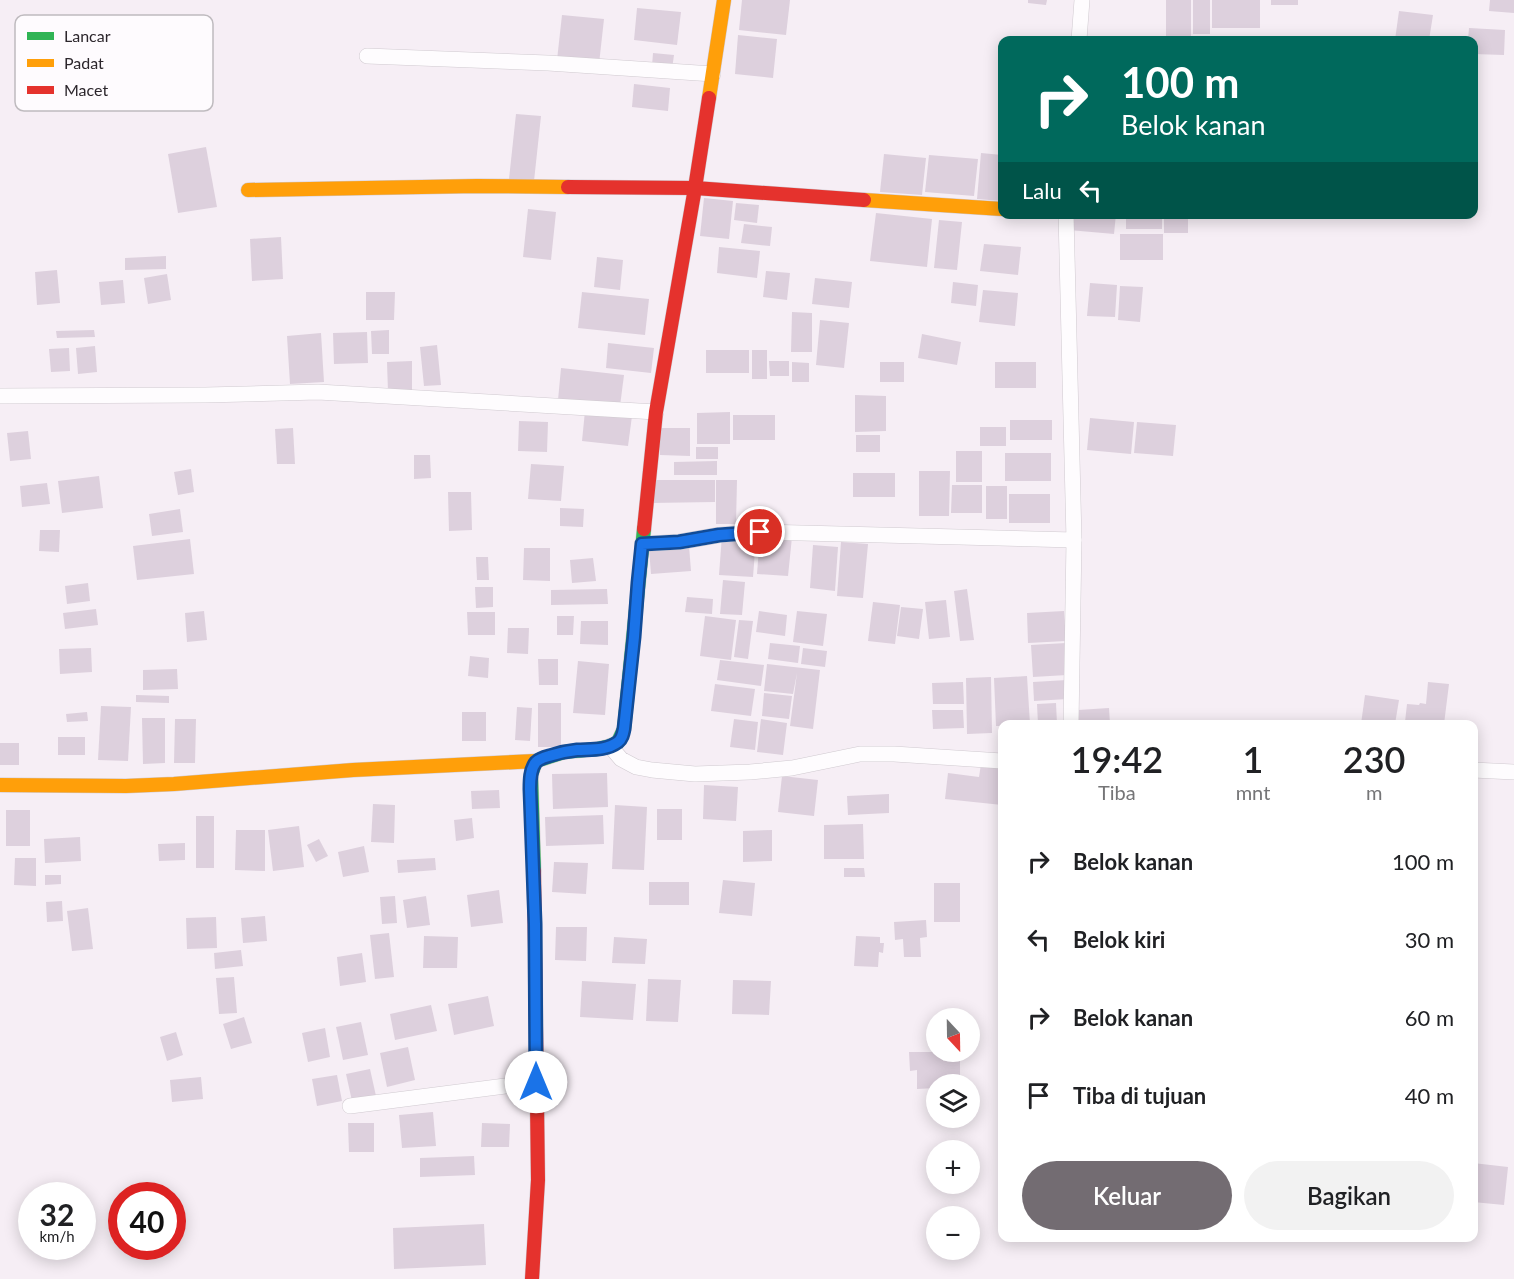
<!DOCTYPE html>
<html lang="id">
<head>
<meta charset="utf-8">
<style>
	body { margin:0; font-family:Lato,sans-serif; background:#f2f2f2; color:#202124; height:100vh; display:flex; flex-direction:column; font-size:22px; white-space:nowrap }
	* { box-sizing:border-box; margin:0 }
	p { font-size:20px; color:#757577 }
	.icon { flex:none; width:33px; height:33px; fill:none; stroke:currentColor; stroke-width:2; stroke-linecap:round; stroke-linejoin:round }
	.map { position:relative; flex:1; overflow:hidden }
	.sheet { position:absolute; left:998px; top:720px; width:480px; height:522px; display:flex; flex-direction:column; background:#fff; border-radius:12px; box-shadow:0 3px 15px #0003 }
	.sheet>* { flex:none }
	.guide { position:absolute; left:998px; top:36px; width:480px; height:183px; border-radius:12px; box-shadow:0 3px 15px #0003; background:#00695c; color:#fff; overflow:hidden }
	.needle { width:39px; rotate:158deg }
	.fabs { position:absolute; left:926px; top:1008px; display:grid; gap:12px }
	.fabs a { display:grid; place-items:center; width:54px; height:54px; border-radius:50%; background:#fff; box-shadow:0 3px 15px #0003; font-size:30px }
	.speed { position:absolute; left:18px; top:1182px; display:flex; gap:12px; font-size:30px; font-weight:700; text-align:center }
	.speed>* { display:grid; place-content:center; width:78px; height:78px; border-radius:50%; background:#fff; box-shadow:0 3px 15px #0003; line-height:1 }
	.speed small { font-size:15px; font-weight:400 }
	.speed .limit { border:9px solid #d22; background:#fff; color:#111 }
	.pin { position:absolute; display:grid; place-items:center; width:51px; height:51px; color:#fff; margin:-26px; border:3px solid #fff; border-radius:50%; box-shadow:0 2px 6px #0007 }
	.me { position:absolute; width:66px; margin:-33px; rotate:0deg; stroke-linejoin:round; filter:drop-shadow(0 0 4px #0008) }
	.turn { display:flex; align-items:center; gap:21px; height:126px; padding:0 24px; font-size:27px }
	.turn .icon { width:78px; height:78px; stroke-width:2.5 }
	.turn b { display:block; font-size:42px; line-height:51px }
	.then { display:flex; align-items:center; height:57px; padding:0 24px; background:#0003; gap:12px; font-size:22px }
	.eta { display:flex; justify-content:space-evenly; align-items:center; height:102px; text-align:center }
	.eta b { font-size:36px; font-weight:600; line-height:42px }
	.cta { display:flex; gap:12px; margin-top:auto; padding:12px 24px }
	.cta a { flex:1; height:69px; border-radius:36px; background:#736c72; color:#fff; font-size:24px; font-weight:600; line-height:69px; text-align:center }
	.cta a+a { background:#f2f2f2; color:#202124 }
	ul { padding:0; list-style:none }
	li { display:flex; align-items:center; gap:18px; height:78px; padding:0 24px }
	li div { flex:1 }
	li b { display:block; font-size:22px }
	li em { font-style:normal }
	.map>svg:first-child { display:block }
</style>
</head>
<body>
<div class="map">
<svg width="1514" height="1279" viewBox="0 0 1514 1279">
	<rect width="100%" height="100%" fill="#f6eef5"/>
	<g fill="#ddd0dd">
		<polygon points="742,0 790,0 786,35 739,30"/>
		<polygon points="1028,0 1047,0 1046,5 1028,3"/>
		<rect x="1166" y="0" width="25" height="38"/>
		<rect x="1193" y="0" width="17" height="34"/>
		<rect x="1212" y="0" width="48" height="28"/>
		<rect x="1271" y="0" width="27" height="5"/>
		<polygon points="1490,0 1514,0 1514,13 1489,11"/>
		<polygon points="637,8 681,12 677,45 634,40"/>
		<polygon points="1399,11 1433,15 1429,40 1395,40"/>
		<polygon points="562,15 604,19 599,64 557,60"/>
		<polygon points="1469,28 1505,30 1504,55 1473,54 1473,40 1468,40"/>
		<polygon points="738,35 777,39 773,78 735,74"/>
		<polygon points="653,53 674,55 672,69 652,66"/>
		<polygon points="634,84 670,88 668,111 632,107"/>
		<polygon points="516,114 541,116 534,181 509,179"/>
		<polygon points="206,147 217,207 178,213 168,154"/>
		<polygon points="981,153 1002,155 1002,201 977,199"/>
		<polygon points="884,154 926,158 922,195 880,192"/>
		<polygon points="929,155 978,159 974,196 925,192"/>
		<polygon points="704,198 733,201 729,239 700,236"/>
		<polygon points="736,203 759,205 757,223 734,220"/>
		<polygon points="528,209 556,212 551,260 523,257"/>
		<polygon points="876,213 932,219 927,267 870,261"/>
		<polygon points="1071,214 1116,214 1114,234 1069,230"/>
		<rect x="1126" y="214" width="36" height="15"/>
		<rect x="1164" y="214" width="24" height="19"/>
		<polygon points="939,220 962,222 957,270 934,268"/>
		<polygon points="744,224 772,227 770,246 741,243"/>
		<rect x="1120" y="234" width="43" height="26"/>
		<polygon points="281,237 283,279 252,281 250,239"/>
		<polygon points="984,244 1021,247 1018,275 980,271"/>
		<polygon points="719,247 760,251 757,278 717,273"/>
		<polygon points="166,256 166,269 125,270 125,258"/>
		<polygon points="597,257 623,260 620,290 594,287"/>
		<polygon points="57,270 60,303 37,305 35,272"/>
		<polygon points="766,271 790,273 787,300 763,297"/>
		<polygon points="167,274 171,300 148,304 144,278"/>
		<polygon points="815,278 852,282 849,308 812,304"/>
		<polygon points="123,280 125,303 101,305 99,282"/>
		<polygon points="953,282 978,285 976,306 951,303"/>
		<polygon points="1090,283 1117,285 1115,317 1087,316"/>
		<polygon points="1120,286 1143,287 1140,322 1118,320"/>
		<polygon points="983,290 1018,293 1015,326 979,322"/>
		<polygon points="366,292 395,292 394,320 366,320"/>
		<polygon points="582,292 649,299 645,335 578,328"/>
		<polygon points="792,312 812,313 812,352 791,352"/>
		<polygon points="820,320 849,323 844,368 816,365"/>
		<polygon points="94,330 95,337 57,338 56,331"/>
		<polygon points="389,330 389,354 372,354 371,331"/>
		<polygon points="367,332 368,363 334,364 333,333"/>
		<polygon points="321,333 324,382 290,384 287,336"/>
		<polygon points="922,334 961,342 957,365 918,358"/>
		<polygon points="608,343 654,348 651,373 606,368"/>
		<polygon points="437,345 441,385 424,386 420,347"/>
		<polygon points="95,346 97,372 78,374 76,348"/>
		<polygon points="69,348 70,371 51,372 49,349"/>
		<rect x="706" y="350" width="43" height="23"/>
		<rect x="752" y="350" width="15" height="29"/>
		<polygon points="412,361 412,391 388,392 387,362"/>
		<polygon points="769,361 789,361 789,376 770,376"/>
		<polygon points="792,362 809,363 809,382 792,382"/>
		<rect x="880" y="362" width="24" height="20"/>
		<rect x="995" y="362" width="41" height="26"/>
		<polygon points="561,368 624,375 620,406 558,400"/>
		<polygon points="855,395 886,396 886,431 855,432"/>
		<polygon points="585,411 632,416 628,446 582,441"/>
		<polygon points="730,412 730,444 697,444 697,413"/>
		<rect x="733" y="415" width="42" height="25"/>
		<polygon points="1090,418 1134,422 1131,454 1087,450"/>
		<rect x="1010" y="420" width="42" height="20"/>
		<polygon points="519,421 548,422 547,452 518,451"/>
		<polygon points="1137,422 1176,425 1173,456 1134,453"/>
		<rect x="980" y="427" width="26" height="19"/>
		<polygon points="293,428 295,464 277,464 275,429"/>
		<polygon points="660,428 690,428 690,456 660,455"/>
		<polygon points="28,431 31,459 10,461 7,433"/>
		<rect x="856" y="435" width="24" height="17"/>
		<rect x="696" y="447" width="22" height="12"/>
		<rect x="956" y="451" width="26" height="31"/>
		<rect x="1005" y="453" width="46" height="28"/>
		<polygon points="414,455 430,455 431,478 414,479"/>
		<polygon points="717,461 717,475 674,475 674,462"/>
		<polygon points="531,464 564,466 561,501 528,499"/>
		<polygon points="191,469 194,492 178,495 174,472"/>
		<polygon points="919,471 950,471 949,516 919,516"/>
		<rect x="853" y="473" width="42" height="24"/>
		<polygon points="99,476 103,508 62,513 58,481"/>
		<polygon points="650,480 715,480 715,502 650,503"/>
		<polygon points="716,480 737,480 736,524 716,524"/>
		<polygon points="47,483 50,504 22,507 20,486"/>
		<polygon points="952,485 982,485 982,513 951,513"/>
		<rect x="986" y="486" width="21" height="33"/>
		<polygon points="448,492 471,492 472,530 449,531"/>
		<rect x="1009" y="494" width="41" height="29"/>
		<polygon points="560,508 584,509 583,527 560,526"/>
		<polygon points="180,509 183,532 152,536 149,514"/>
		<polygon points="40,530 60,530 59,552 39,551"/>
		<polygon points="722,535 756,538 753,577 719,575"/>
		<polygon points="760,535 792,537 788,576 757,574"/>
		<polygon points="190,539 194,574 137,580 133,546"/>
		<polygon points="841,542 868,544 863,598 837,596"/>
		<polygon points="813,545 838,547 835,591 810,588"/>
		<polygon points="689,546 691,571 651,574 649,549"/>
		<polygon points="524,548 550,548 550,581 523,580"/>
		<polygon points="476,557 488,557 489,580 477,580"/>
		<polygon points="593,558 596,581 572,583 570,560"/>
		<polygon points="723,580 745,582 742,615 720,614"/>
		<polygon points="88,583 90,601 67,604 65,586"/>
		<polygon points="475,587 493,587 493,607 476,608"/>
		<polygon points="607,589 608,604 551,605 551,590"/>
		<polygon points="967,589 974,640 960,641 954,591"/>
		<polygon points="687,597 713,599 712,614 685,612"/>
		<polygon points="946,600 950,637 929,639 925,602"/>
		<polygon points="873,602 900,605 895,644 868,641"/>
		<polygon points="901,607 923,609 919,639 897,636"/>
		<polygon points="96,609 98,625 65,629 63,613"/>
		<polygon points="204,611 207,640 187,642 185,613"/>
		<polygon points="759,611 787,615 785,636 756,632"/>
		<polygon points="797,611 827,614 823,646 793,642"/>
		<polygon points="1064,611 1066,641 1028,643 1027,613"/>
		<polygon points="467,612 495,612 495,635 468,635"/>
		<polygon points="557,616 574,616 573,635 557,635"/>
		<polygon points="705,616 736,620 731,660 700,656"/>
		<polygon points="739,620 753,621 748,659 734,657"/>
		<polygon points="581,621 608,621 608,645 580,644"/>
		<polygon points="508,628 529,628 528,654 507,653"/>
		<polygon points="770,643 800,646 798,663 768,659"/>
		<polygon points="1066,643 1067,675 1033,677 1031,645"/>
		<polygon points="91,648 92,672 60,674 59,649"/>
		<polygon points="803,648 827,651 825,667 801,664"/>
		<polygon points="470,656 489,658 488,678 468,676"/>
		<polygon points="538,659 558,659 558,685 539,685"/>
		<polygon points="720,660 764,665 761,686 717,680"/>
		<polygon points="578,661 609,664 605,715 573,713"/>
		<polygon points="767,664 820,670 813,729 790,726 797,673 793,694 764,691"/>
		<polygon points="177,669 178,689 143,690 143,670"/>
		<polygon points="1027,676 1030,724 1002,724 1002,726 996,726 994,678"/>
		<polygon points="991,677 992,733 967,734 966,678"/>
		<polygon points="1067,680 1068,699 1034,701 1033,682"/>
		<polygon points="963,682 964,704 933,704 932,683"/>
		<polygon points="1428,682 1449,684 1444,724 1418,724 1418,723 1405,722 1407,704 1419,705 1420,703 1426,704"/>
		<polygon points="715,684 755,689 751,716 711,711"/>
		<polygon points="764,693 792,696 789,719 762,716"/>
		<polygon points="136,695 169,696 169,703 136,702"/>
		<polygon points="1365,695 1399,700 1395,724 1361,724"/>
		<rect x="538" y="703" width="23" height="44"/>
		<polygon points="1056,703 1057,724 1038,724 1037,704"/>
		<polygon points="101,706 131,707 128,761 98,760"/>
		<polygon points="517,707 532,708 530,741 515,740"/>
		<polygon points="1109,708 1110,724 1079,724 1078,710"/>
		<polygon points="932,710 963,710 964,728 933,729"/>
		<polygon points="87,712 88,721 67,722 66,714"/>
		<rect x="462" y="712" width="24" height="29"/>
		<polygon points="142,718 165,718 165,763 143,764"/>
		<polygon points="175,719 196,719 195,763 174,763"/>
		<polygon points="734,719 758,722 755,750 730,747"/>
		<polygon points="761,719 787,723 783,755 757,752"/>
		<rect x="58" y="737" width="27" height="18"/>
		<rect x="0" y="743" width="19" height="22"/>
		<polygon points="981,764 1002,767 1002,805 945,799 948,773 979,777"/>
		<polygon points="607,773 608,807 553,809 552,774"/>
		<polygon points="782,776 818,780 814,816 778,812"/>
		<polygon points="704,785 738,787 736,821 703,819"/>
		<polygon points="499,790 500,808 472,809 471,791"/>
		<polygon points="889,794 889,813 848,815 847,796"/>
		<polygon points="373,804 395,805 394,843 371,842"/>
		<polygon points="615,805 647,807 644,870 612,869"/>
		<rect x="657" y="809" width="25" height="31"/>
		<rect x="6" y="810" width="24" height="36"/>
		<polygon points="603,815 604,844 546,846 545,817"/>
		<rect x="196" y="816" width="18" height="52"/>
		<polygon points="472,818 474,838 456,841 454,820"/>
		<polygon points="863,824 864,859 824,859 824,825"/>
		<polygon points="299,826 304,867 273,871 268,830"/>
		<polygon points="236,830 265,830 265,871 235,870"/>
		<polygon points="772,830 772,861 743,862 743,831"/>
		<polygon points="80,837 81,861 45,863 44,839"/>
		<polygon points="319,839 328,856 316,862 307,845"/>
		<polygon points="185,843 185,860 159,861 158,844"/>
		<polygon points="364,846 369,872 343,877 338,852"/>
		<polygon points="15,858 36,858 36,886 14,885"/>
		<polygon points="435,858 436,870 398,873 397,860"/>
		<polygon points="554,862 588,863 586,894 552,892"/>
		<polygon points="844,868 864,868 865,877 844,877"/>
		<polygon points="45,875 61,875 61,884 45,885"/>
		<polygon points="723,880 755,883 752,916 719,913"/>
		<rect x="649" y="882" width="40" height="23"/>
		<rect x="934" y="883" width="26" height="39"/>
		<polygon points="499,890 503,923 471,927 467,895"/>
		<polygon points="395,896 397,923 382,924 380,897"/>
		<polygon points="426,896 430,925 407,928 403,900"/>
		<polygon points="62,901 63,921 47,922 46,902"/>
		<polygon points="88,908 93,949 72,951 67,911"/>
		<polygon points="265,916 267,941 243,943 241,918"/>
		<polygon points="216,917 217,948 187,949 186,918"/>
		<polygon points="926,920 927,937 920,938 921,957 904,957 903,939 895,940 894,922"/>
		<polygon points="556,927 587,927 586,961 555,960"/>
		<polygon points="389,933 394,977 375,979 370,935"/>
		<polygon points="424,936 458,937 457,968 423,968"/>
		<polygon points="856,936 880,937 880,943 884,943 883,953 879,952 878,967 854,966"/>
		<polygon points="614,937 647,939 645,964 612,963"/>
		<polygon points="241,950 243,966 215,969 214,953"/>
		<polygon points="362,953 366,982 340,986 337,957"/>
		<polygon points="234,977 237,1013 219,1014 216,978"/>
		<polygon points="648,979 681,980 678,1022 646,1021"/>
		<polygon points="733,980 771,981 769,1015 732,1014"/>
		<polygon points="582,981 636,984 633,1020 580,1017"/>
		<polygon points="488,996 494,1026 454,1035 448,1004"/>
		<polygon points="431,1005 437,1031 395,1040 390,1014"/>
		<polygon points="244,1017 252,1043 231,1049 223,1024"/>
		<polygon points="361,1022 368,1055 343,1060 336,1027"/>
		<polygon points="325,1028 330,1057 308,1062 302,1033"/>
		<polygon points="176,1032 183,1055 167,1061 160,1037"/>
		<polygon points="408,1047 415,1080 387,1087 380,1053"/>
		<polygon points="909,1052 943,1052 943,1061 960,1061 960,1084 936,1084 936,1088 917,1089 917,1070 910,1071"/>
		<polygon points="370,1069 376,1096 352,1101 346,1074"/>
		<polygon points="337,1075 342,1101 317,1106 312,1079"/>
		<polygon points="201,1077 203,1099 172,1102 170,1080"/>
		<polygon points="433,1112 436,1146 402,1148 399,1115"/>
		<polygon points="348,1123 374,1123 374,1152 349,1152"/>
		<polygon points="482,1123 510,1124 509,1147 481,1147"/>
		<polygon points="474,1156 475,1175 420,1177 420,1158"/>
		<polygon points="1473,1163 1508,1167 1504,1205 1473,1202"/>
		<polygon points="484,1224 486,1265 394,1269 393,1228"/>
	</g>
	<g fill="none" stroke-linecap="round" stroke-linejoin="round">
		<g stroke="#d0cad0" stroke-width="16">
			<g id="street">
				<polyline points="1079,40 1082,0"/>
				<polyline points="367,56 548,63 713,74"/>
				<polyline points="1066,214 1074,540 1071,724"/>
				<polyline points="0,396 205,395 318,392 656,412"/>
				<polyline points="642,544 679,542 719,535 760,532 1074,540"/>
				<polyline points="610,746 621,759 636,767 652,770 695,774 750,772 792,768 860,754 894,754 1002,761"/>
				<polyline points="1473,770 1514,772"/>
				<polyline points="350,1106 536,1082"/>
			</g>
		</g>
		<g stroke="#d0cad0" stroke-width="15">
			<polyline id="fast" points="534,871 531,775 536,761 564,752 597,749 610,746 618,742 624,729 644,529"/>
		</g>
		<g stroke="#d0cad0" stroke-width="15">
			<g id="slow">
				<polyline points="709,98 724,0"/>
				<polyline points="248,190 477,186 568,187"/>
				<polyline points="864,200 1002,209"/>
				<polyline points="0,785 126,786 174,784 353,770 536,761"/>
			</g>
		</g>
		<g stroke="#d0cad0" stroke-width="15">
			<g id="jam">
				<polyline points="568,187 695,188 864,200"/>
				<polyline points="644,529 656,412 695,188 709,98"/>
				<polyline points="532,1279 538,1180 534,871"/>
			</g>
		</g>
		<use href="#street" stroke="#fefcfe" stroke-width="15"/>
		<use href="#fast" stroke="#30b455" stroke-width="14"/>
		<use href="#slow" stroke="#ff9f0a" stroke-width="14"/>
		<use href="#jam" stroke="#e5322d" stroke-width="14"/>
	</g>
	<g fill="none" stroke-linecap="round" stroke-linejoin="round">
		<g stroke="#114b97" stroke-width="15">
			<path id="route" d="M536,1082L535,924L530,789C530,781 530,769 536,762C539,759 545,757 549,756C558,753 567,751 577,750C590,749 606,751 618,742C622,739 623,734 624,729L634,637L638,583L642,544L679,542L719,535L760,532"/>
		</g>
		<use href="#route" stroke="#1a73e8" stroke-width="10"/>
	</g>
	<rect x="15" y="15" width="198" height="96" rx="9" fill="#fefbfe" stroke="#bfbbbf" stroke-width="1.5"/>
	<rect x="27" y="32" width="27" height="8" fill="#30b455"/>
	<rect x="27" y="59" width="27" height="8" fill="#ff9f0a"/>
	<rect x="27" y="86" width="27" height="8" fill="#e5322d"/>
	<g font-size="16" fill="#2c262c">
		<text x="64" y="42">Lancar</text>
		<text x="64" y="69">Padat</text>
		<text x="64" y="96">Macet</text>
	</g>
</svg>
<div class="fabs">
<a><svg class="needle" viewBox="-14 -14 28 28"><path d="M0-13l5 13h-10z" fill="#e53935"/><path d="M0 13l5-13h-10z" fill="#757577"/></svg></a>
<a><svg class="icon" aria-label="layers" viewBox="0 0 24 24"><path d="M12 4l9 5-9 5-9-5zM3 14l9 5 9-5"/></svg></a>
<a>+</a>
<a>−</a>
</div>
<div class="speed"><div>32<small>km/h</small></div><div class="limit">40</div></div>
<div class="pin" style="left:760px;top:532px;background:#d93025"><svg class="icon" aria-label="arrive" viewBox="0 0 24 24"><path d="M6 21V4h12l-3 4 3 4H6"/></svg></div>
<svg class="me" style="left:536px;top:1082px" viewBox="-20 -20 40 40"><circle r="19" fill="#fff"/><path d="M0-13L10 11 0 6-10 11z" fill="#1a73e8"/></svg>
<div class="guide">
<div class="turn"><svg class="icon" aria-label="right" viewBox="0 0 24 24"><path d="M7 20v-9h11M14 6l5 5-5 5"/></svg><div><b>100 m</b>Belok kanan</div></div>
<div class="then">Lalu<svg class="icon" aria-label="left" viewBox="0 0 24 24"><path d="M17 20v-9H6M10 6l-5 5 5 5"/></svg></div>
</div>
<section class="sheet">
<div class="eta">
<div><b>19:42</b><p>Tiba</p></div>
<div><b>1</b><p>mnt</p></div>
<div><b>230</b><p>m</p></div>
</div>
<ul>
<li><svg class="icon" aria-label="right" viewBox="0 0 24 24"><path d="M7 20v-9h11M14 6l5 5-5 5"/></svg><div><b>Belok kanan</b></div><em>100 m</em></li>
<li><svg class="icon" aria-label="left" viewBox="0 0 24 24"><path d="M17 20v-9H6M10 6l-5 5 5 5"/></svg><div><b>Belok kiri</b></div><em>30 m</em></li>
<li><svg class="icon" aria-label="right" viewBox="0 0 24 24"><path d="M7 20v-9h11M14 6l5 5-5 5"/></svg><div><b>Belok kanan</b></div><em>60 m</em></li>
<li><svg class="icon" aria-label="arrive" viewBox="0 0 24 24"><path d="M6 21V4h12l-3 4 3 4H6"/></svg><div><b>Tiba di tujuan</b></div><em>40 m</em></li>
</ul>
<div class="cta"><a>Keluar</a><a>Bagikan</a></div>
</section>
</div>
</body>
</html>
